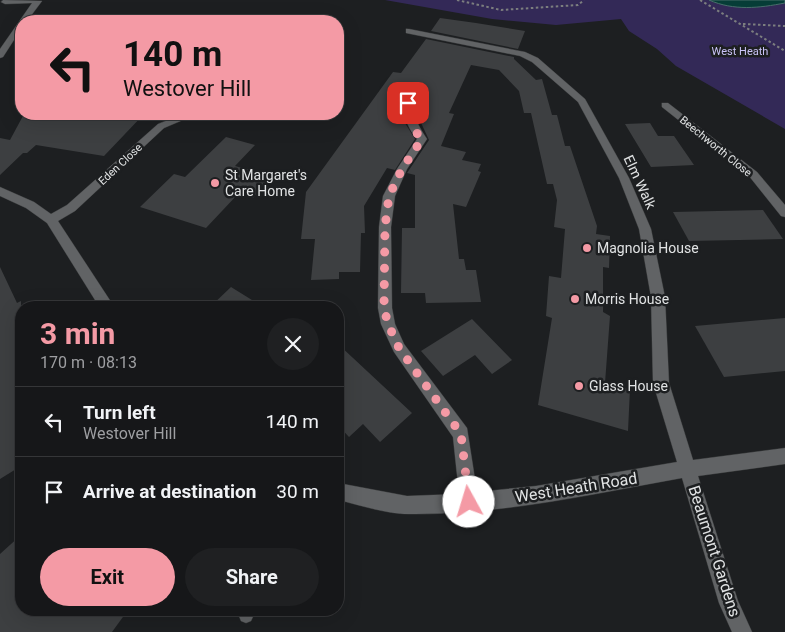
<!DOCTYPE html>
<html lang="en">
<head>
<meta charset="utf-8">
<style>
	body { margin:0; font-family:Roboto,sans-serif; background:#1f2022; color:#f1f3f6; height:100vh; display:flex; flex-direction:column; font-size:19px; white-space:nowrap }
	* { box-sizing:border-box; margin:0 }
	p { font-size:16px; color:#9e9fa2 }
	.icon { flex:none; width:28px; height:28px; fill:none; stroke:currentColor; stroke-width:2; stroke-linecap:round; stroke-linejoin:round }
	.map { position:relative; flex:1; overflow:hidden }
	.details { position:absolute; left:15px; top:301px; width:329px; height:315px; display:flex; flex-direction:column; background:#161719; border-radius:20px; box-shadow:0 5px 20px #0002,0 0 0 1px #353638 }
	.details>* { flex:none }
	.hud { position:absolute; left:15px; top:15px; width:329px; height:105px; border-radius:20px; box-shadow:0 5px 20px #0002,0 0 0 1px #353638; background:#f49aa5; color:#111; overflow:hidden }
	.pin { position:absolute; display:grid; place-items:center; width:42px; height:42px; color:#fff; margin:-21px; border-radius:10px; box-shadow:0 2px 8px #0006 }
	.me { position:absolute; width:55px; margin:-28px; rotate:354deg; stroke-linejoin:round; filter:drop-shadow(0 0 4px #0008) }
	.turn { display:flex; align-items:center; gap:18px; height:105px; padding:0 25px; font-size:22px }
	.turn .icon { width:65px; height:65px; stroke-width:2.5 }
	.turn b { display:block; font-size:35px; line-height:42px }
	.round { display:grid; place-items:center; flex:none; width:52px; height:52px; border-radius:26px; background:#1f2022 }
	.summary { display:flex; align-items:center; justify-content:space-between; height:85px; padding:0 25px }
	h1 { font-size:30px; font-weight:700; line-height:38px; color:#f49aa5 }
	.cta { display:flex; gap:10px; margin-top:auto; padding:10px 25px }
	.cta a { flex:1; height:58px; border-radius:30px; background:#f49aa5; color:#111; font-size:20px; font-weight:700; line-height:58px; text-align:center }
	.cta a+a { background:#1f2022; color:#f1f3f6 }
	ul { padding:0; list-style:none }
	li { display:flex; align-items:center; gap:15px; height:70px; padding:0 25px; border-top:1px solid #353638 }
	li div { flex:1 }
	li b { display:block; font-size:19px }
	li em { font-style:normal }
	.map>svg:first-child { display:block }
</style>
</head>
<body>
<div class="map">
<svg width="785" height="632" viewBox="0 0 785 632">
	<rect width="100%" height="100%" fill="#1d1f21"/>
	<path fill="#332957" d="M385,0H709C731,9 762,8 785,3V129L676,66L657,49L629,31L621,19L556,25L492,19Z"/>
	<path fill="#063d37" stroke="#486f6b" d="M709,0H785V3C759,8 734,11 709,0Z"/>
	<g fill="#3d3f41">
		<polygon points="440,18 476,23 525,31 518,49 431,31"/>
		<polygon points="426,39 514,57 514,59 536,80 542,79 552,115 557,115 565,146 570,146 597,226 596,234 610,236 609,268 603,267 603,312 610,316 605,383 630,389 628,431 538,405 552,318 546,316 549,276 561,278 565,229 554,227 557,200 553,184 547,184 531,113 524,113 519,91 499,70 471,65 449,113 454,114 441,146 466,152 462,160 481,164 478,171 481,172 466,207 453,204 459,259 464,259 466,270 476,270 481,302 426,303 425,293 401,293 402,228 415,228 415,175 407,173 429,140 416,112 419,92 413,88 407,90 403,110 405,123 415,139 395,170 387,168 364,206 365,233 361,233 360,272 339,272 339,279 311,280 315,239 301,239 306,192 393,72 401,73"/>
		<polygon points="24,114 144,114 104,156 36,145 27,153 23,153 0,175 0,138 10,140"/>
		<polygon points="650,123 658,136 674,136 694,165 651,167 625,124"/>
		<polygon points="226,137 255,145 235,166 271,176 253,198 238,194 206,228 140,207 174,174 185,177"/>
		<polygon points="763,210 783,239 689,241 673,212"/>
		<polygon points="0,267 17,303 21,301 21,466 0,479"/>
		<polygon points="231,287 265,308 209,308"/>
		<polygon points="785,318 785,371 724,377 695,326"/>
		<polygon points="472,319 512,360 492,374 475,355 443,376 421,351"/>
		<polygon points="338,344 412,413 380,442 363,424 349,437 338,425"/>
		<polygon points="21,535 21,610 128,610 112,632 0,632 0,554"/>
	</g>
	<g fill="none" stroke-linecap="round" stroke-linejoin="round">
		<g stroke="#37393a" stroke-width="1">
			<polygon id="service" points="241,610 256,610 251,621 246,623 241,621 239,616"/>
		</g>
		<g stroke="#37393a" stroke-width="1">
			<g id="minor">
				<polygon points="3,0 42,1 27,21 21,21 21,29 3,57 0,58 0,49 32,3 5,4 1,2"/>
				<polygon points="265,19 273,19 277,21 264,21"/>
				<path d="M409,29L525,52L538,58L585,99L629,178L651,229L665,297L669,383L693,460L785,448V464L698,476L738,601L752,632H732L719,603L682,478C592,494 501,515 409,514C386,514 360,505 338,500V483L407,496L459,494L453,437L394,352L381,324L378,308L379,227L383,196L397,169L417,139C405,125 400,108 409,91L412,90L417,93C410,112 417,124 427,139L407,169L395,196L391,227L392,308L395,324L404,344L467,428L477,492L536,486L677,462L653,383L651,297L639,229L619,178L578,102L532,62L520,56L406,33V29Z"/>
				<polygon points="662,103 668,103 757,172 785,205 785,217 781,216 749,176 662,107"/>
				<polygon points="184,114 197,114 164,128 75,211 58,221 115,308 100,308 47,223 26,208 0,196 0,187 34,202 51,214 67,205 158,124"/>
			</g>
		</g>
		<g stroke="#7c7e7f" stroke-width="2" stroke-dasharray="2.5 2.5" stroke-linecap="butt">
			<polyline points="457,0 501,10 578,5 584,0"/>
			<polyline points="700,0 785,51"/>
			<polyline points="743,24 785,26"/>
		</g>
		<use href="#service" fill="#616365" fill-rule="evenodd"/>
		<use href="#minor" fill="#616365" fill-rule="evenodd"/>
	</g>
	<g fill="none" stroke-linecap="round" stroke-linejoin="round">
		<polyline stroke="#f49aa5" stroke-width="9" stroke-dasharray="0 16.2" points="408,103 411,121 415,131 422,139 402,169 389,196 385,227 384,308 388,324 399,348 461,434 469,502"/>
	</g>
	<g fill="#f49aa5" stroke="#1d1f21" stroke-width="2">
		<circle cx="215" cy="183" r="5"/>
		<circle cx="587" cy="248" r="5"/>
		<circle cx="575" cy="299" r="5"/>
		<circle cx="579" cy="386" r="5"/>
	</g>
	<g text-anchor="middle" stroke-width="5" stroke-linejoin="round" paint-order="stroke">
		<g font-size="11" fill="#cac3f7" stroke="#1d1f21">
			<text x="740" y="55">West Heath</text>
		</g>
		<g font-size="11" fill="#e1e3e4" stroke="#1d1f21">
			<text transform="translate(716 146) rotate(39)" y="4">Beechworth Close</text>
			<text transform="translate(120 164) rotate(-43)" y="4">Eden Close</text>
		</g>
		<g font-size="14" fill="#e1e3e4" stroke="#1d1f21" text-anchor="start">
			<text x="225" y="180">St Margaret's<tspan x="225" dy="16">Care Home</tspan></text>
			<text x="597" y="253">Magnolia House</text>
			<text x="585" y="304">Morris House</text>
			<text x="589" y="391">Glass House</text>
		</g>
		<g font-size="14" fill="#e1e3e4" stroke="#1d1f21">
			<text transform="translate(640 182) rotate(65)" y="5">Elm Walk</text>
		</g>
		<g font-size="16" fill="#e1e3e4" stroke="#1d1f21">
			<text transform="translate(576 487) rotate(-9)" y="6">West Heath Road</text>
			<text transform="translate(715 551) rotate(72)" y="6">Beaumont Gardens</text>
		</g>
	</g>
</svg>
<div class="pin" style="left:408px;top:103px;background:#d93025"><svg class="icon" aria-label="arrive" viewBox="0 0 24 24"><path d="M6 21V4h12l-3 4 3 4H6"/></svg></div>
<svg class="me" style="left:469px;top:502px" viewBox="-20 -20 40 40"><circle r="19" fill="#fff"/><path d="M0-13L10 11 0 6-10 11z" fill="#f49aa5"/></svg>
<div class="hud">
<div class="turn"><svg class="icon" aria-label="left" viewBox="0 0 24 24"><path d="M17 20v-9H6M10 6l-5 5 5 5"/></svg><div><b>140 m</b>Westover Hill</div></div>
</div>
<section class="details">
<div class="summary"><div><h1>3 min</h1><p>170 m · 08:13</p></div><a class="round"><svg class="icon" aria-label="close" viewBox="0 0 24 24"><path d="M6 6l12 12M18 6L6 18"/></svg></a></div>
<ul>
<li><svg class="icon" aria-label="left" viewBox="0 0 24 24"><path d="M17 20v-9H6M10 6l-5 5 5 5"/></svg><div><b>Turn left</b><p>Westover Hill</p></div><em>140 m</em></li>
<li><svg class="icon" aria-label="arrive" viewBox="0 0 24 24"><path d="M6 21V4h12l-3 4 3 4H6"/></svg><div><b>Arrive at destination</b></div><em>30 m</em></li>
</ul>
<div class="cta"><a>Exit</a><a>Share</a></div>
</section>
</div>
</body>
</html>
